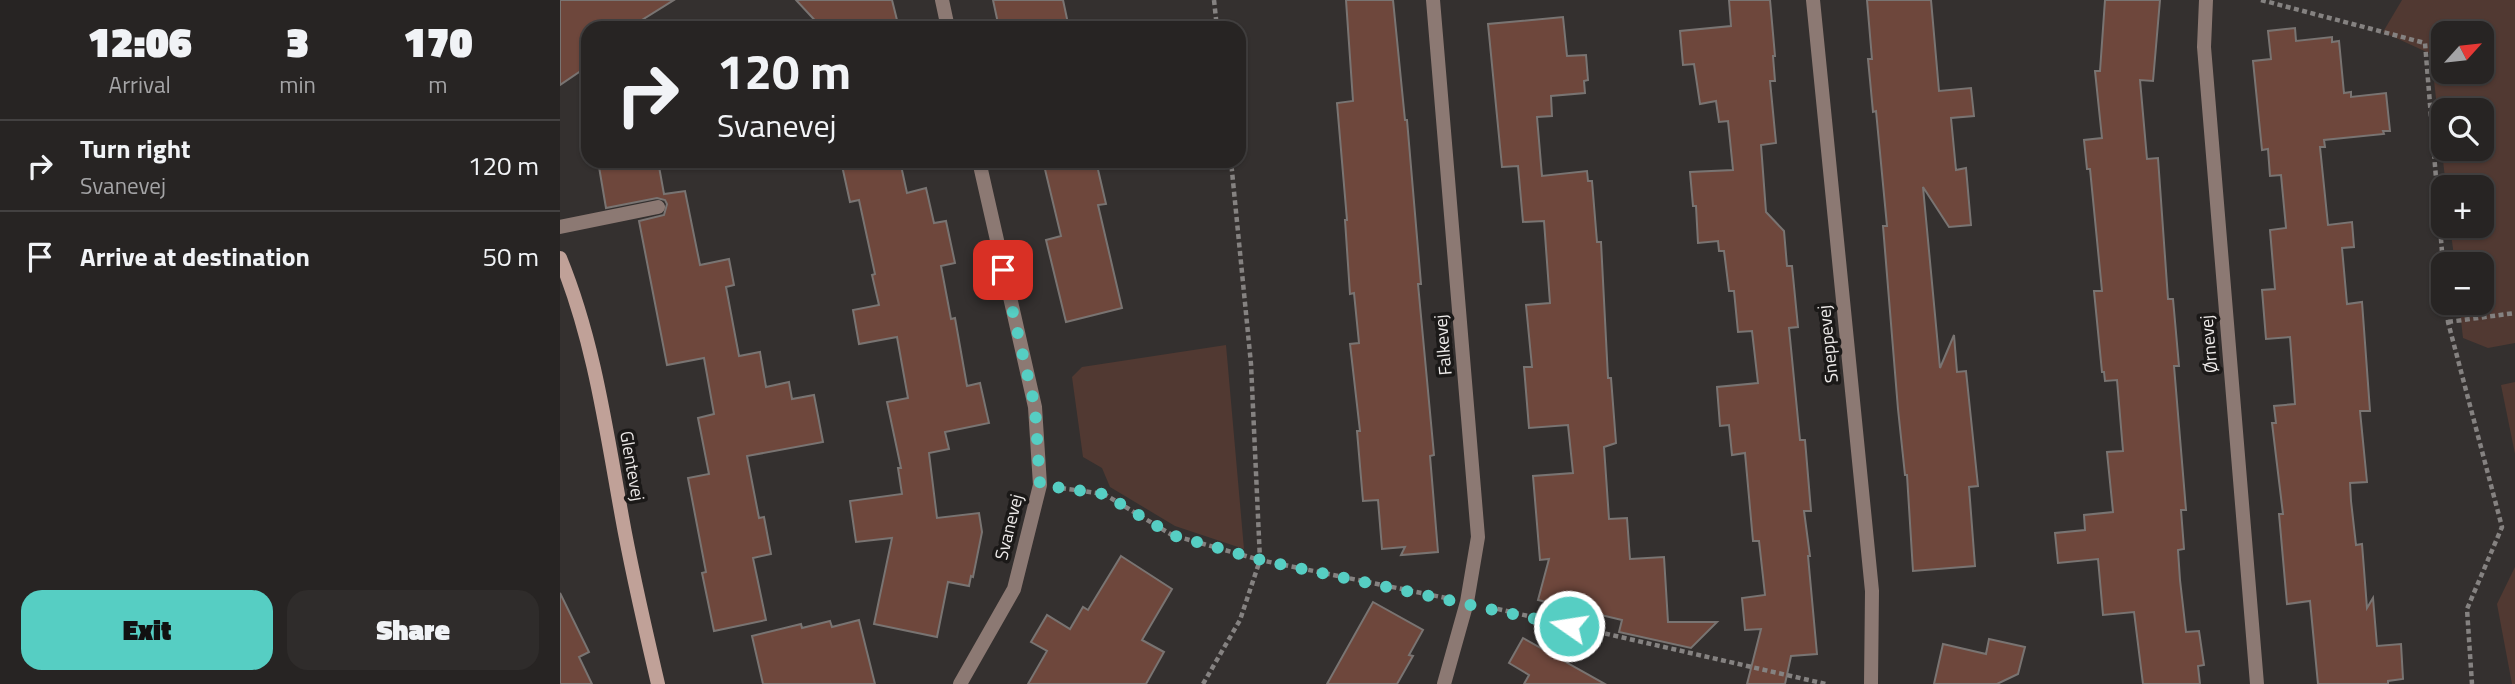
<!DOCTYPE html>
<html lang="en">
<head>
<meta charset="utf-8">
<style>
	body { margin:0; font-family:"Titillium Web",sans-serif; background:#2f2c2b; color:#f1f3f6; height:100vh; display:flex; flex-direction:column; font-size:26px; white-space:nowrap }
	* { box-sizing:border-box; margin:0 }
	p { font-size:23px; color:#a4a4a6 }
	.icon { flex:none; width:38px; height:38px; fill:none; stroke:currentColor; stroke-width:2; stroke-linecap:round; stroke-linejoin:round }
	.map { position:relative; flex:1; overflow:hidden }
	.sheet { display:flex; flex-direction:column; background:#272423; width:560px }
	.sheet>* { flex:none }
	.hud { position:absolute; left:21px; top:21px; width:665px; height:147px; border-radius:21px; box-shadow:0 2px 5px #0004,0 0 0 2px #434141; background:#272423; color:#f1f3f6; overflow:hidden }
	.needle { width:46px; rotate:63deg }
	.fabs { position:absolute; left:1871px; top:21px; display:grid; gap:14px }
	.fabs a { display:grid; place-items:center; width:63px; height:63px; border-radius:14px; background:#272423; box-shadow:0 2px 5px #0004,0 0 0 2px #434141; font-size:35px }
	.pin { position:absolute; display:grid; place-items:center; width:60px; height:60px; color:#fff; margin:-30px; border-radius:14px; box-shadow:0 4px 10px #0006 }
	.me { position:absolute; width:77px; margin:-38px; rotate:283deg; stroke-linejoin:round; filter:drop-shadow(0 0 5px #0008) }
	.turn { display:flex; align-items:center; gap:24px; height:147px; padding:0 21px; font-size:32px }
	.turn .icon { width:91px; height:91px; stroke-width:2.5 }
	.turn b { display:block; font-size:49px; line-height:60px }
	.eta { display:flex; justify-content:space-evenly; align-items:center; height:119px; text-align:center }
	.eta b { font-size:42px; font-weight:800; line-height:49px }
	.primary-button { display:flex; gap:14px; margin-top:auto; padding:14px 21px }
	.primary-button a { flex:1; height:80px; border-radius:21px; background:#56cec3; color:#111; font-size:28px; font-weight:800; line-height:80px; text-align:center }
	.primary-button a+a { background:#2f2c2b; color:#f1f3f6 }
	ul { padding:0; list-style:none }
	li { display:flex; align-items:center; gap:21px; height:91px; padding:0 21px; border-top:2px solid #434141 }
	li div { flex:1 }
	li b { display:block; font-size:26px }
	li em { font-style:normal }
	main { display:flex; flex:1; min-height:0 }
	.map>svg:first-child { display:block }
</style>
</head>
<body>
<main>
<section class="sheet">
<div class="eta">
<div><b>12:06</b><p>Arrival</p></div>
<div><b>3</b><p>min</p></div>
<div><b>170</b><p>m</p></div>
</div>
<ul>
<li><svg class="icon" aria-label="right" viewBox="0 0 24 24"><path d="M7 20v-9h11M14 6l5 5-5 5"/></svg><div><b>Turn right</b><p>Svanevej</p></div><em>120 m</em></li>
<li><svg class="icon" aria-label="arrive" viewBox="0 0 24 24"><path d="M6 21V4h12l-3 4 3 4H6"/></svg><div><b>Arrive at destination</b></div><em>50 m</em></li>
</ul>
<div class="primary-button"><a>Exit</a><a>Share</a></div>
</section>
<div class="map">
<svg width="1955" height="684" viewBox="0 0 1955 684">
	<rect width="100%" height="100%" fill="#34302f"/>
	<g fill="#513932" fill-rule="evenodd">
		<path d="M1842,0H1955V343L1928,348L1903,338L1899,303H1922V264H1895L1890,226H1922V187H1886L1871,54L1823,32ZM1883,33H1922V72H1883ZM1922,110V149H1883V110Z"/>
		<polygon points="666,345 684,549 615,526 550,487 542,468 523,457 512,377 522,367"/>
		<polygon points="1955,382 1955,454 1941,385"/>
		<polygon points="1955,567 1955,684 1952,684 1937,604"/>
	</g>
	<g fill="#6e473c" stroke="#797472" stroke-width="2">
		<polygon points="0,0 114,0 69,28 28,28 28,66 0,85"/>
		<polygon points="236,0 332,0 339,28 262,28"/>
		<polygon points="433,0 503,0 509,28 439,28"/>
		<polygon points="786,0 833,0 845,120 847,120 861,284 858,284 874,455 870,456 878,552 841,555 845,547 822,549 818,500 803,501 797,431 800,431 790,344 799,343 794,293 790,294 785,220 787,220 777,103 793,101"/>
		<polygon points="1169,0 1210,0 1215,56 1213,56 1215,81 1210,81 1216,143 1201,145 1206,212 1224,231 1227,266 1232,266 1238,327 1229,328 1240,440 1245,440 1251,511 1244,511 1250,556 1248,556 1257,654 1231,656 1225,684 1187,684 1201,629 1185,630 1182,598 1205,595 1199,541 1193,541 1185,453 1172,455 1169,425 1160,426 1157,387 1198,383 1192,331 1178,332 1174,291 1169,291 1164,251 1159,251 1158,241 1138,243 1136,206 1133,206 1130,172 1173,170 1168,121 1159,122 1156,101 1140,104 1134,64 1123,65 1120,31 1171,26"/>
		<polygon points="1307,0 1371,0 1379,91 1411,88 1414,116 1391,118 1396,170 1406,168 1411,225 1389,227 1363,187 1380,368 1394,335 1397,372 1406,371 1418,486 1409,487 1415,566 1353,571 1347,475 1345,475 1338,409 1323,226 1327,226 1316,111 1313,112 1308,59 1312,59"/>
		<polygon points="1545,0 1600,0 1593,81 1580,80 1587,159 1598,158 1608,299 1613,299 1619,366 1614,366 1626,510 1621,510 1624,549 1618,550 1620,580 1626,632 1639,631 1644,665 1638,666 1640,684 1583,684 1574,612 1543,615 1538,559 1498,563 1495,533 1525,530 1524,515 1553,512 1547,452 1563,451 1557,380 1545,381 1544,372 1542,372 1534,291 1542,291 1530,169 1527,169 1524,140 1542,138 1535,71 1540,71"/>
		<polygon points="1003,17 1007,56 1026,55 1028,80 1024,81 1025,93 991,96 992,116 977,117 982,176 1027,171 1028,181 1032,181 1037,242 1041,242 1048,378 1051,378 1056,443 1044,447 1049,519 1067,518 1070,559 1104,557 1108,622 1157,622 1131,648 1059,632 1062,620 978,600 989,559 980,560 973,476 1013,473 1008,425 969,428 964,367 972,367 966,305 990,303 984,221 963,222 958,166 942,167 928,24"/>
		<polygon points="1735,28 1736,41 1772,37 1772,42 1779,41 1784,93 1791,92 1791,97 1826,93 1830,131 1823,131 1824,134 1764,140 1765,147 1760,147 1768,225 1792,222 1794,247 1782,248 1787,304 1802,302 1810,411 1800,411 1807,482 1790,483 1791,501 1796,545 1802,544 1807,608 1813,598 1817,646 1841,644 1843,679 1828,681 1828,684 1758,684 1750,601 1727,604 1719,514 1723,514 1712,423 1716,423 1714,406 1735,404 1730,337 1706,339 1702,290 1715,289 1710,230 1726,228 1721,175 1710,176 1708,149 1702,150 1693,61 1711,59 1708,31"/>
		<polygon points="38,161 98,161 104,194 125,191 140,265 169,259 174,285 166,287 179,356 200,352 206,387 229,382 232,399 254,395 263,442 187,456 199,518 204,517 211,554 193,558 206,620 154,631 142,573 146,572 128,478 149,474 138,418 154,414 144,358 107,365 79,221 104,215 107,204 105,200 97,198 46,208"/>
		<polygon points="281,161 340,161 347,193 366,188 374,223 386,221 395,263 381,266 391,319 395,318 407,386 420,383 429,423 385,432 389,449 369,453 377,518 419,513 422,532 413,577 411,576 409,586 388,582 377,637 314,624 332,538 296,542 290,501 342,494 338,468 341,468 327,402 348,398 337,337 299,344 293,310 319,305 312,275 315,274 299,200 290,202"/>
		<polygon points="483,161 536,161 546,204 538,205 562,308 506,322 486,240 501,236"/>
		<polygon points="561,556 612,589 582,640 604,652 586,684 468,684 487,651 471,642 487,615 510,629 523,607 528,610"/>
		<polygon points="0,593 29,652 19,657 32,684 0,684"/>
		<polygon points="813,602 863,630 849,655 853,656 837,684 767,684"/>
		<polygon points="299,620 315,684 203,684 192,636 241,624 242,628 270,621 272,627"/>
		<polygon points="963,638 1045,684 964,684 969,675 949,663"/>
		<polygon points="1429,639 1465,647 1458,674 1437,684 1374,684 1383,644 1426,654"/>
	</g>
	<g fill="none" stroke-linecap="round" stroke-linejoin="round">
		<g stroke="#858281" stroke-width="4.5" stroke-dasharray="5 3.5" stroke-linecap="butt">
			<polyline points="654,0 657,28"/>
			<polyline points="1701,0 1865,43 1883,264"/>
			<polyline points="1887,303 1888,322 1942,527 1907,609 1912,684"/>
			<polyline points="1888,322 1955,313"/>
			<polyline points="501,488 544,494 612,535 700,560 886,598"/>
			<polyline points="929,607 1266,684"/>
			<polyline points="643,684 680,620 700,560 691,364 671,161"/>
		</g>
		<polyline stroke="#8c7973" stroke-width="14" points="0,227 98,207"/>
		<g stroke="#8c7973" stroke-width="14">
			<polyline points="382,0 388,28"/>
			<polyline points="873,0 918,537 907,602 884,684"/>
			<polyline points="1253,0 1312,591 1311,684"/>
			<polyline points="1646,0 1644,47 1697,684"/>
			<polyline points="400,684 454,589 480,485 475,407 419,161"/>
		</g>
		<path stroke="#c0a198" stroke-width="14" d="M0,258C34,341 46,429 62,517C72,573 85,628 98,684"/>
	</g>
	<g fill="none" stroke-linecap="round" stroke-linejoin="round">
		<polyline stroke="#56cec3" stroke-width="12" stroke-dasharray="0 21.6" points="443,270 475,407 480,485 544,494 612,535 701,560 1009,626"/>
	</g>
	<g text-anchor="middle" stroke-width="7" stroke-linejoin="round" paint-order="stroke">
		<g font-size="18" fill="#eeebea" stroke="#1b1918">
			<text transform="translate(1268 344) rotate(-96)" y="6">Sneppevej</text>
			<text transform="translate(1649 344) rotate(-95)" y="6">Ørnevej</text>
			<text transform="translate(883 345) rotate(-95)" y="6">Falkevej</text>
			<text transform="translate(72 466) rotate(80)" y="6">Glentevej</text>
			<text transform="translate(449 527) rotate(-76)" y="6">Svanevej</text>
		</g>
	</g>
</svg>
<div class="fabs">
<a><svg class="needle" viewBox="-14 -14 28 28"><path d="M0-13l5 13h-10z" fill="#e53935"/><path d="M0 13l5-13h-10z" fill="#a4a4a6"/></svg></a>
<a><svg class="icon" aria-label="search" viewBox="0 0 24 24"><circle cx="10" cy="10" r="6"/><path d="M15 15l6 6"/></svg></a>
<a>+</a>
<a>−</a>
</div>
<div class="pin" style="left:443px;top:270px;background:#d93025"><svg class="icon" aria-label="arrive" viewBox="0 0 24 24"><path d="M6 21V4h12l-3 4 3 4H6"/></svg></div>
<svg class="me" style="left:1009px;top:626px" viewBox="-20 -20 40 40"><circle r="17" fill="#56cec3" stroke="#fff" stroke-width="3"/><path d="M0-11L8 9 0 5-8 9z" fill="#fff"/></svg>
<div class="hud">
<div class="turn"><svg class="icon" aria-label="right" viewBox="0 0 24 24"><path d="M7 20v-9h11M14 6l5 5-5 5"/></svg><div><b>120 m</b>Svanevej</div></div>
</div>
</div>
</main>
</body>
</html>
